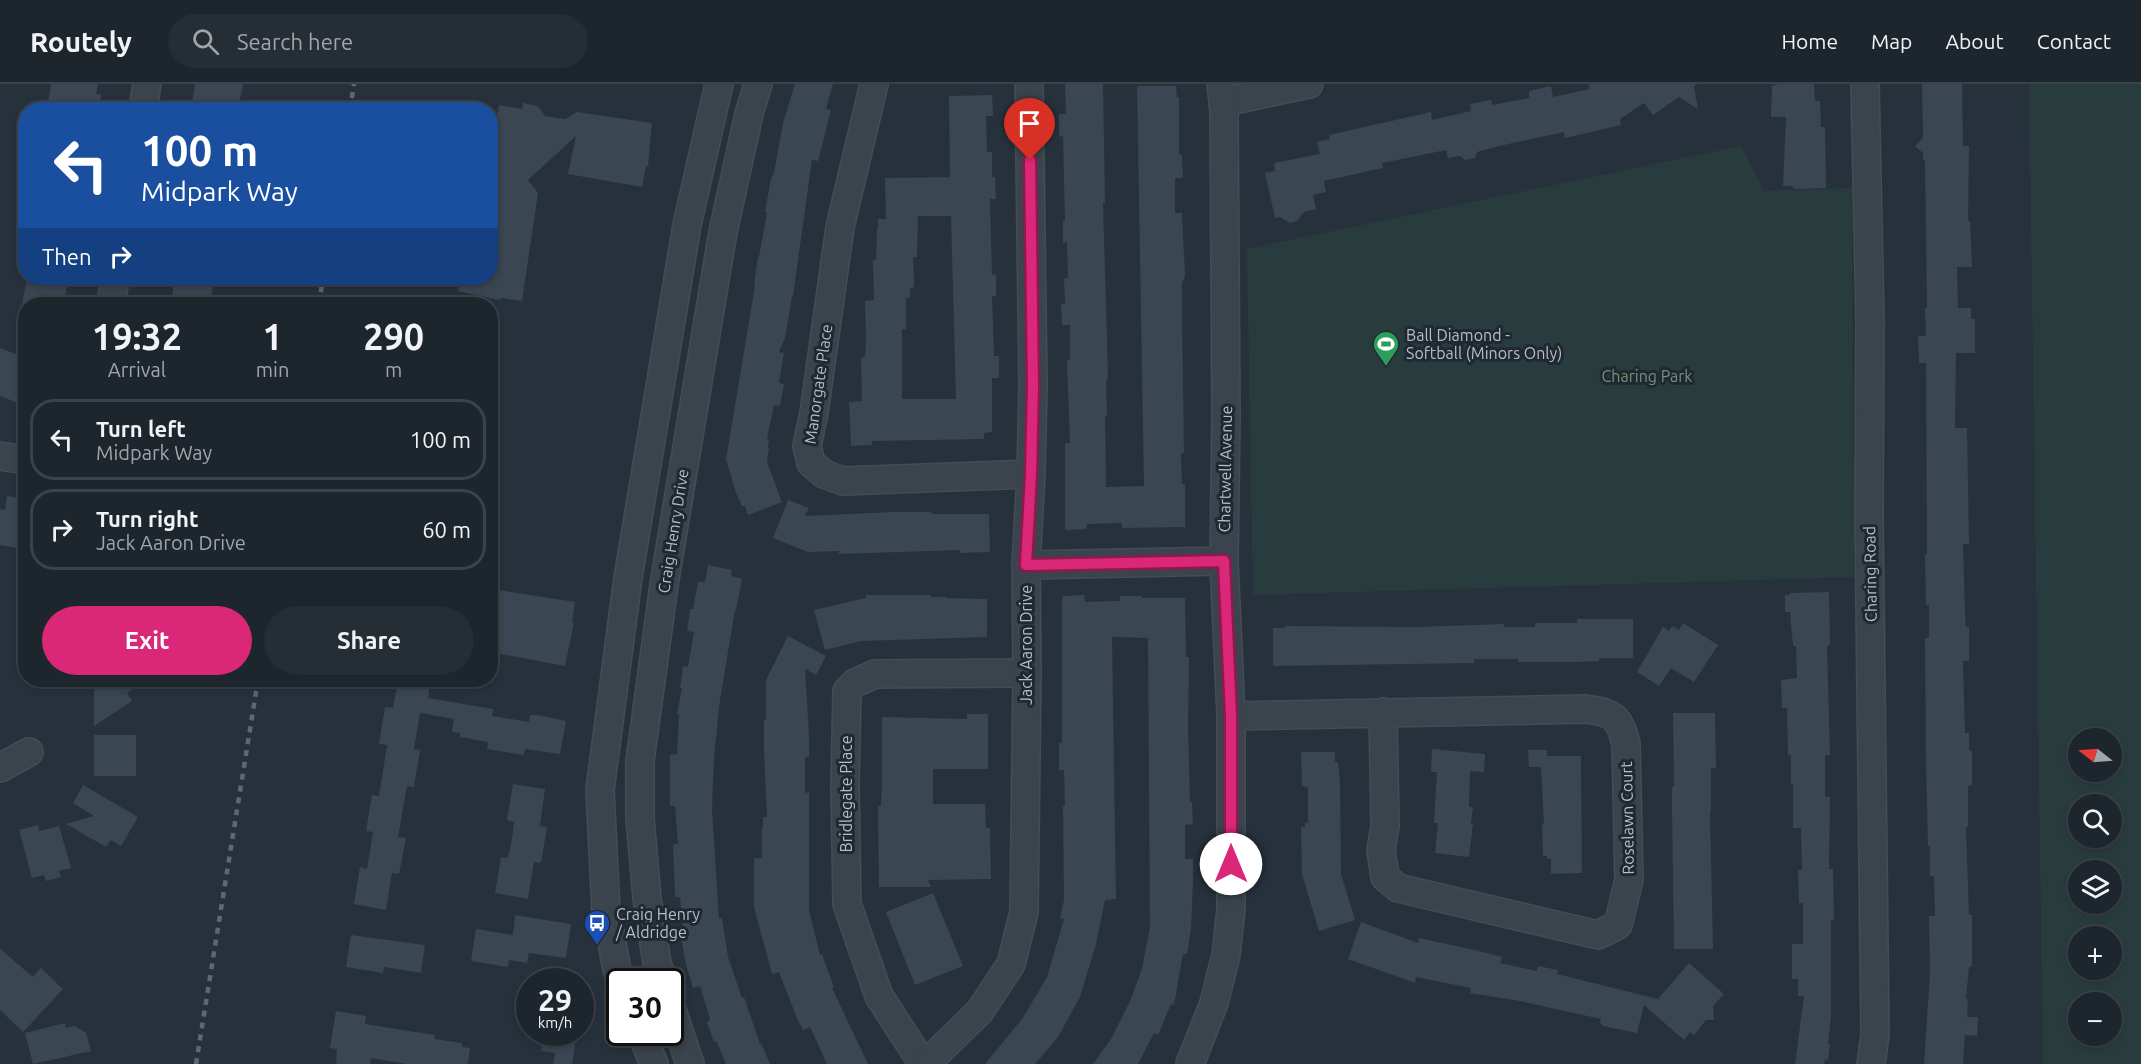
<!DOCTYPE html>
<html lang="en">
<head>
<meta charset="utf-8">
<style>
	body { margin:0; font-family:Ubuntu,sans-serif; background:#252d35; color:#f1f3f6; height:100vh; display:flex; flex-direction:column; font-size:22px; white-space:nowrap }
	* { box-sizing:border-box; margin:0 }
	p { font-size:20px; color:#a0a5aa }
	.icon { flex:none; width:33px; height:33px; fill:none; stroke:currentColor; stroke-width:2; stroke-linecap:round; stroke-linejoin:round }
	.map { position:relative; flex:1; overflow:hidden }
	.sheet { position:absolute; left:18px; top:213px; width:480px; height:390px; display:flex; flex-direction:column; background:#1d252d; border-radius:24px; box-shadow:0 3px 9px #0003,0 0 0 2px #3b4249 }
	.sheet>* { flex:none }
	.guide { position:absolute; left:18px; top:18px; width:480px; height:183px; border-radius:24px; box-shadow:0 3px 9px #0003,0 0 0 2px #3b4249; background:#1a4fa0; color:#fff; overflow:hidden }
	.needle { width:39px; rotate:287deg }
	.tools { position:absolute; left:2068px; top:644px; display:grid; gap:12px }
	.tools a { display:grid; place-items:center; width:54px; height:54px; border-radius:50%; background:#1d252d; box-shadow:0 3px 9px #0003,0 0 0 2px #3b4249; font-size:30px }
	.speed { position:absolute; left:516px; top:884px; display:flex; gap:12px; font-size:30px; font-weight:700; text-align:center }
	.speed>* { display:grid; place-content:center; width:78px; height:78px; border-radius:50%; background:#1d252d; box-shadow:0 3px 9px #0003,0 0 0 2px #3b4249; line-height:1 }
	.speed small { font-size:15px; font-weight:400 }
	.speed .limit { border:3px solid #111; border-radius:9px; background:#fff; color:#111 }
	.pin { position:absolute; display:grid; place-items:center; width:51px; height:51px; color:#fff; margin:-62px -26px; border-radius:50% 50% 50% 0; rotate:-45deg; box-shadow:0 0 6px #0007 }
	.pin .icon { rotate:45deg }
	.me { position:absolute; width:66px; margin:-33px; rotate:0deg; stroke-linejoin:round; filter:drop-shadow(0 0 4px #0008) }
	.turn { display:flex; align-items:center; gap:21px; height:126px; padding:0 24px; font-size:27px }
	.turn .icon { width:78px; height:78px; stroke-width:2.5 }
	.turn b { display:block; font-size:42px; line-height:51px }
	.then { display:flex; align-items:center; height:57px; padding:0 24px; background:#0003; gap:12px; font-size:22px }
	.eta { display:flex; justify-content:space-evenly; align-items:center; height:102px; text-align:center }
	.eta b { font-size:36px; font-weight:700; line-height:42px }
	.action { display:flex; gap:12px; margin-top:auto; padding:12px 24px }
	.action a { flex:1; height:69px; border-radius:36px; background:#db2777; color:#fff; font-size:24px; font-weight:700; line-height:69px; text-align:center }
	.action a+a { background:#252d35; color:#f1f3f6 }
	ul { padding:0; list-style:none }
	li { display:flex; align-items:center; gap:18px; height:81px; margin:0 12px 9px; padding:0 12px; border:3px solid #3b4249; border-radius:24px }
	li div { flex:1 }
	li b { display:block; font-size:22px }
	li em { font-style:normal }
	header { display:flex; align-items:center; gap:36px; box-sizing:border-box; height:84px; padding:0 30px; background:#1d252d; border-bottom:2px solid #3b4249 }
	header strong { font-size:28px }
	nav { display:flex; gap:33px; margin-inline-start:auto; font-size:21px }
	.search { width:420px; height:54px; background:#252d35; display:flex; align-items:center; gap:15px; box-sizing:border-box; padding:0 21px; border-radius:33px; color:#a0a5aa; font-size:22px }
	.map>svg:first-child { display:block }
</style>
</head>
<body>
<header>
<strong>Routely</strong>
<div class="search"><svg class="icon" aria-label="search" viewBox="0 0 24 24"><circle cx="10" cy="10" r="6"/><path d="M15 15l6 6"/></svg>Search here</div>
<nav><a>Home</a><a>Map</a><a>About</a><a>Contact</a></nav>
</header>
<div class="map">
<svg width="2141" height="980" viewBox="0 0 2141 980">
	<rect width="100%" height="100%" fill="#27313c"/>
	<g fill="#293c3d" fill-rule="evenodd">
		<path d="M2029,0H2141V980H2043ZM2079,654H2112V687H2079ZM2079,720H2112V753H2079ZM2079,786H2112V819H2079ZM2079,852H2112V885H2079ZM2079,918H2112V951H2079Z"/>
		<polygon points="1741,62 1764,107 1852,104 1854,493 1253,511 1247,165"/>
	</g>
	<g fill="#3a4652" fill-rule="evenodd">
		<polygon points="51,0 98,0 96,10 101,11 99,26 82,26 48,19"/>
		<polygon points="195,0 243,0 238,26 191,26"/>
		<polygon points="795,0 833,0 826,25 831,26 818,77 812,76 793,212 792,212 785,254 779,268 784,269 779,299 784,300 780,322 774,321 767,355 769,355 768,364 769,364 767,378 782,418 748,431 745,422 742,422 736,409 726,375 755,202 754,200 758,173 759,173 767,128 765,128 771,94 774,89 783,39"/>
		<polygon points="1065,0 1103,0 1105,119 1103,118 1108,293 1106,298 1107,332 1105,332 1106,403 1144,402 1137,2 1176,2 1177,13 1179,13 1179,71 1182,71 1183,94 1175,94 1175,129 1182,129 1185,192 1182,199 1182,227 1184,369 1181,369 1182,400 1185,400 1185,443 1122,444 1122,439 1087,440 1086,445 1065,446 1065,359 1070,359 1067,277 1070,276 1070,241 1062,241 1061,220 1065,220 1064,194 1068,194 1067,158 1063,159 1063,137 1065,137 1063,52 1059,53 1059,30 1066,30"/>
		<polygon points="1588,0 1697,0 1694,2 1698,25 1679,13 1653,31 1644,19 1620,35 1621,41 1565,54 1564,48 1499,62 1477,68 1475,74 1465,76 1460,72 1448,74 1446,66 1382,79 1383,84 1324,97 1326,108 1313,111 1316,125 1304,128 1297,137 1290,139 1280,133 1275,134 1265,89 1275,87 1274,79 1320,70 1317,58 1330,55 1329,51 1431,28 1432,36 1471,27 1470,20 1491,16 1492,21 1529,14 1529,7 1551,2 1553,13 1590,5"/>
		<polygon points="1779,0 1814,0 1815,17 1820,17 1821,43 1825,43 1826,104 1795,105 1792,102 1783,102 1786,33 1771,33 1772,2"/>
		<polygon points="1922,0 1962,0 1963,62 1969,62 1968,137 1970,137 1972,183 1957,183 1958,224 1971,224 1971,235 1975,235 1975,269 1956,269 1955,344 1967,344 1969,460 1963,460 1965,530 1966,543 1969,543 1969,577 1963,577 1965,649 1969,649 1969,667 1972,667 1972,701 1969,701 1968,704 1968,743 1966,743 1969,831 1972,831 1972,882 1969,883 1966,915 1968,915 1967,933 1978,933 1977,952 1965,951 1963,980 1924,980 1930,889 1929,832 1935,832 1934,792 1930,792 1930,762 1928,762 1926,680 1925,554 1929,554 1929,521 1926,521 1925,470 1927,470 1926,279 1919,279 1918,252 1926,252 1925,224 1927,224 1925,76 1923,76 1923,69 1915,62 1923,54"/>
		<path d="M992,11L993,32H986L987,68H992V93H995L996,115H990L992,191L996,190V212H992L994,272H999V294H992V348L984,349V355L872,357V361L851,362L849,318L862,317L861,274L865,273L866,257L865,217L874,216L873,176H876L877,144H878V135H886L885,94L950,93L949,12ZM918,132H951L956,315H902V245H906V214H910V204H913L914,200L913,173H917Z"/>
		<polygon points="523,19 538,22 545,32 565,35 577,28 652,39 648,82 646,82 642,103 568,90 576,52 528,96 538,109 522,217 501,214 500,216 458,207 460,194 490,194 490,62 492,63 499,21 522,25"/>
		<polygon points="27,194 68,194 64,220 22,220"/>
		<polygon points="175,194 214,194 210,220 171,220"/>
		<polygon points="0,264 26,274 26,322 0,312"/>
		<polygon points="7,412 26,415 18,464 0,461 0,425 5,426"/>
		<polygon points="788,416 809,424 805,432 893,428 931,428 932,430 989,430 990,468 960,469 960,466 839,470 839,467 808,468 773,454"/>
		<polygon points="708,481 732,486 731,492 742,495 736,526 735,526 720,616 714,673 712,726 719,834 722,834 728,873 742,914 744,913 760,960 761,959 770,980 726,980 716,957 714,958 707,939 710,935 700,902 693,904 686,881 681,853 684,853 680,813 675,813 673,760 678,760 675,722 670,722 670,671 677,670 679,630 677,630 682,604 680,604 683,582 688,583 694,548 687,547 690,525 693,525 698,498 705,498"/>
		<polygon points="499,506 575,518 572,539 574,539 565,582 490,568 490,513"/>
		<polygon points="1829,508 1830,561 1827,561 1830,671 1825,671 1825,713 1830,713 1829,785 1833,785 1834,836 1831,836 1831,932 1828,960 1830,960 1828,976 1825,975 1824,980 1795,980 1804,912 1798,912 1798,895 1792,895 1792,860 1803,860 1803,819 1799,819 1798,786 1802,786 1801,744 1793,744 1793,700 1791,700 1791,671 1788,671 1787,624 1782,624 1781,596 1797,594 1796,562 1793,562 1790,528 1785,528 1785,511 1790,511 1790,509"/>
		<polygon points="866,511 931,511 931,513 946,513 946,514 987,515 987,553 861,557 825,566 814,526 866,514"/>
		<polygon points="1084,511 1085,518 1120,517 1120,512 1142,512 1142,514 1185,514 1186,573 1189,573 1188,642 1190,718 1192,718 1193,740 1185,741 1185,775 1193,775 1193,797 1191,845 1187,870 1183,870 1174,921 1171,920 1158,951 1154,949 1138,980 1093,980 1111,955 1131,915 1142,884 1150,843 1148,554 1112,553 1116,815 1105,816 1096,860 1080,913 1058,953 1035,980 985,980 1022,935 1047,893 1064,835 1060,834 1064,816 1063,722 1065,722 1064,686 1059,686 1059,659 1062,659 1062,517 1063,512"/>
		<polygon points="1577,535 1633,535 1633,574 1599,574 1599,577 1578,578 1518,578 1518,575 1474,575 1474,579 1273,582 1273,544 1285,544 1285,542 1416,543 1504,540 1504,543 1535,543 1535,539 1577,539"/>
		<polygon points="1683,539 1718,561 1694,598 1671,584 1659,602 1637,588 1663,543 1669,547 1672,542 1679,546"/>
		<polygon points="788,552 826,572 816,591 805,585 809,651 809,673 805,673 805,709 809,708 809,826 820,871 822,870 834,903 832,904 868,980 827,980 810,943 803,946 797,934 779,888 772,890 754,823 754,774 762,774 762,744 763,744 763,733 767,733 764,668 764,636 766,636 766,596"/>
		<polygon points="94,596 148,596 127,609 132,617 94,642"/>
		<polygon points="398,596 431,596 428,614 493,625 492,632 529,638 530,631 537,631 566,637 560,670 525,665 524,671 487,665 488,658 460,653 460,649 452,648 454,635 420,629 414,665 420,666 414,703 407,702 398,753 406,754 399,790 392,789 386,826 354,820 360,783 367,785 373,748 366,747 372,711 379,712 387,661 379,660 385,623 393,624"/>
		<polygon points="1673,629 1715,629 1716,684 1711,684 1711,728 1710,728 1713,865 1674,865 1672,724 1672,703 1674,703"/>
		<polygon points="967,630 988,630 988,685 933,685 933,720 985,720 986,744 990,744 991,795 928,796 931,803 879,803 878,722 881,722 882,695 882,633 967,635"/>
		<rect x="94" y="651" width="42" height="41"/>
		<polygon points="1432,665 1485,670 1484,688 1470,687 1469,723 1473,723 1471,740 1473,740 1469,773 1435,769 1438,739 1434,739 1437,688 1431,688"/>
		<polygon points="1528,666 1547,666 1547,672 1581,672 1582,789 1551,790 1551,775 1547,775 1547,772 1543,772 1542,740 1544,740 1541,683 1529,683"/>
		<polygon points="1301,668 1335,668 1335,678 1338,678 1340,697 1341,790 1355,836 1319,847 1302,790 1301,743 1305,743 1305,739 1308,739 1308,703 1302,702"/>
		<polygon points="513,700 545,705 540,742 547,743 541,779 534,778 528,815 495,809 501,773 508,774 512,755 514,738 507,736"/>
		<polygon points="83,701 138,733 121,762 111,756 106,763 66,740 94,732 73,719"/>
		<polygon points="38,741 39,747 59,742 71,784 59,787 61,793 46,797 44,791 32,794 19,746"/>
		<polygon points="933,809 963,882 915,901 886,828"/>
		<polygon points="515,831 571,840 566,874 529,869 527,879 509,876 508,883 471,877 476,845 513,851"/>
		<polygon points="1361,838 1418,859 1419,854 1479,867 1502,873 1500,879 1537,887 1538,882 1558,886 1557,890 1658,915 1689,879 1724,910 1713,922 1714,936 1706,936 1694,951 1690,948 1684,956 1644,921 1637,949 1603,942 1600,939 1601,935 1520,917 1470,909 1471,904 1416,893 1415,899 1348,875"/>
		<polygon points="351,851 425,861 421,889 384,883 383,889 346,883"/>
		<polygon points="0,865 33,893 41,884 63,905 23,948 0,926"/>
		<polygon points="336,927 366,932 365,940 435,951 434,955 462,959 462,963 470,964 468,980 407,980 371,974 370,980 336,980 337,965 330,964"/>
		<polygon points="65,939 66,944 75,942 86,949 91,967 33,980 25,949"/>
		<polygon points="544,948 577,948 572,980 553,980 555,969 541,967"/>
	</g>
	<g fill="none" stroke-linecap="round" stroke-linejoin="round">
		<g stroke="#444c55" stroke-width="30">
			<g id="minor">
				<polyline points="874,0 840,143 814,329 807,362 811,379 824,390 843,397 1031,390"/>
				<polyline points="1865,0 1870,236 1869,432 1875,951 1871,980"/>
				<polyline points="1224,18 1309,0"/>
				<polyline points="143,26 147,0"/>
				<polyline points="111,220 115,194"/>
				<polyline points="0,372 26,376"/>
				<polyline points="1026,481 1224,477"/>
				<path d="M1231,632L1586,625C1615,629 1619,633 1626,660L1629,796L1618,841L1598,851L1398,804L1385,793L1381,766L1385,742L1383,628"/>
				<polyline points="0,684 29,668"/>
				<polyline points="621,897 617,886 606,827 600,706 628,494 687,141 719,0"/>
				<polyline points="663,897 657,879 647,814 640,734 640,677 664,501 723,148 749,30 758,0"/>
				<polyline points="670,920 690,980"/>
				<polyline points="641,948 654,980"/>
				<polyline points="923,980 879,912 847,820 845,702 847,607 855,599 875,590 1027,589"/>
				<polyline points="926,980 980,927 1011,880 1024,828 1027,589 1026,481 1031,390 1033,301 1029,0"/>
				<polyline points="1190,980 1214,919 1226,871 1231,825 1231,632 1224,477 1226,332 1224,28 1221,0"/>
			</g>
		</g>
		<use href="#minor" stroke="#3b434c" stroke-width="27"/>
		<g stroke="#5d6872" stroke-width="4.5" stroke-dasharray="6 6" stroke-linecap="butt">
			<polyline points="350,26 354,0"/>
			<polyline points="319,220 323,194"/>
			<polyline points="196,980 258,596"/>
		</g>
	</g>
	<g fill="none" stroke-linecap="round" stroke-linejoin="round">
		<g stroke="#8e194d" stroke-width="15">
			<polyline id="route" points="1030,76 1033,301 1031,390 1026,481 1224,477 1231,632 1231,780"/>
		</g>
		<use href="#route" stroke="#db2777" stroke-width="10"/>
	</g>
	<defs>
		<g id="stadium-pin" transform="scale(1.35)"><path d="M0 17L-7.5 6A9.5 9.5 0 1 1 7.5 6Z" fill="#2e9e5b" stroke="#202831"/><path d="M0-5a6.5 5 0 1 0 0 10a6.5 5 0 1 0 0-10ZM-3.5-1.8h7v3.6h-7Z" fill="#fff"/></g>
		<g id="bus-pin" transform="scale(1.35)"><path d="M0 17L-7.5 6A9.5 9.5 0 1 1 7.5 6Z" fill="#1a4fb4" stroke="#202831"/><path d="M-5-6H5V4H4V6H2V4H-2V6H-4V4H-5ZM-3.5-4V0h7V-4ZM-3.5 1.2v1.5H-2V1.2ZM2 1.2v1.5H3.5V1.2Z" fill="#fff"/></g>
	</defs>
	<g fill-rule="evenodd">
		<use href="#stadium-pin" x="1386" y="260"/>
		<use href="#bus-pin" x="597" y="839"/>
	</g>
	<g text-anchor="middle" stroke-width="6" stroke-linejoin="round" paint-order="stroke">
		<g font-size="16" fill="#b7bec7" stroke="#202831" text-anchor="start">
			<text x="1406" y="257">Ball Diamond -<tspan x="1406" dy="18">Softball (Minors Only)</tspan></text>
			<text x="616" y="836">Craig Henry<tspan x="616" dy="18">/ Aldridge</tspan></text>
		</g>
		<g font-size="16" fill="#719576" stroke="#202831">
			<text x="1647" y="298">Charing Park</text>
		</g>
		<g font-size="16" fill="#b7bec7" stroke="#202831">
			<text transform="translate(818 300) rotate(-82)" y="6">Manorgate Place</text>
			<text transform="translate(1225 385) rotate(-89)" y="6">Chartwell Avenue</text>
			<text transform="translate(673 447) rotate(-81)" y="6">Craig Henry Drive</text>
			<text transform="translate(1870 490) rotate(-91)" y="6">Charing Road</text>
			<text transform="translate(1026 561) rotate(-90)" y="6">Jack Aaron Drive</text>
			<text transform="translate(846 710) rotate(-90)" y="6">Bridlegate Place</text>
			<text transform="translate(1627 734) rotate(-91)" y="6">Roselawn Court</text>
		</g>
	</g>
</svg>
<div class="tools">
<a><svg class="needle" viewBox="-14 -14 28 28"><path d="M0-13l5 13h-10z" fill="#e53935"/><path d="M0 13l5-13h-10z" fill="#a0a5aa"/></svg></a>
<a><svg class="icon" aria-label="search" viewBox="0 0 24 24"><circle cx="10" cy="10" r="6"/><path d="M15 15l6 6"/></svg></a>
<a><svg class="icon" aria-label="layers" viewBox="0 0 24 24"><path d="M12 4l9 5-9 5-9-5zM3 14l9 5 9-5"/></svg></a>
<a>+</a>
<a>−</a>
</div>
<div class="speed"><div>29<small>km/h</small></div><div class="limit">30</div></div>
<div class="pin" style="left:1030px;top:76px;background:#d93025"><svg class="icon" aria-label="arrive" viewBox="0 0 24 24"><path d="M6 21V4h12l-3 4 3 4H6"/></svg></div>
<svg class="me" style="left:1231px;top:780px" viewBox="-20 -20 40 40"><circle r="19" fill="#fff"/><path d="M0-13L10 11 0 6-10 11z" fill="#db2777"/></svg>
<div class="guide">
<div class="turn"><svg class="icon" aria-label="left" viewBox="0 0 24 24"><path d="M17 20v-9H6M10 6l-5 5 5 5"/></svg><div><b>100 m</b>Midpark Way</div></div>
<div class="then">Then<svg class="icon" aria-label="right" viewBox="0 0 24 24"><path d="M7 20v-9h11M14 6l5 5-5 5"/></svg></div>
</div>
<section class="sheet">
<div class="eta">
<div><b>19:32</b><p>Arrival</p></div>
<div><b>1</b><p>min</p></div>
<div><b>290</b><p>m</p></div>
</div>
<ul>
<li><svg class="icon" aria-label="left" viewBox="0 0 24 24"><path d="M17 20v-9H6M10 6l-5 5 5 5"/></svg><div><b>Turn left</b><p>Midpark Way</p></div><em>100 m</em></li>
<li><svg class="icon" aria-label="right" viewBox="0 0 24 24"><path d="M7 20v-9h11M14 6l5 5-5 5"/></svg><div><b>Turn right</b><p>Jack Aaron Drive</p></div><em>60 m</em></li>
</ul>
<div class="action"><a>Exit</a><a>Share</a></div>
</section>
</div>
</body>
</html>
